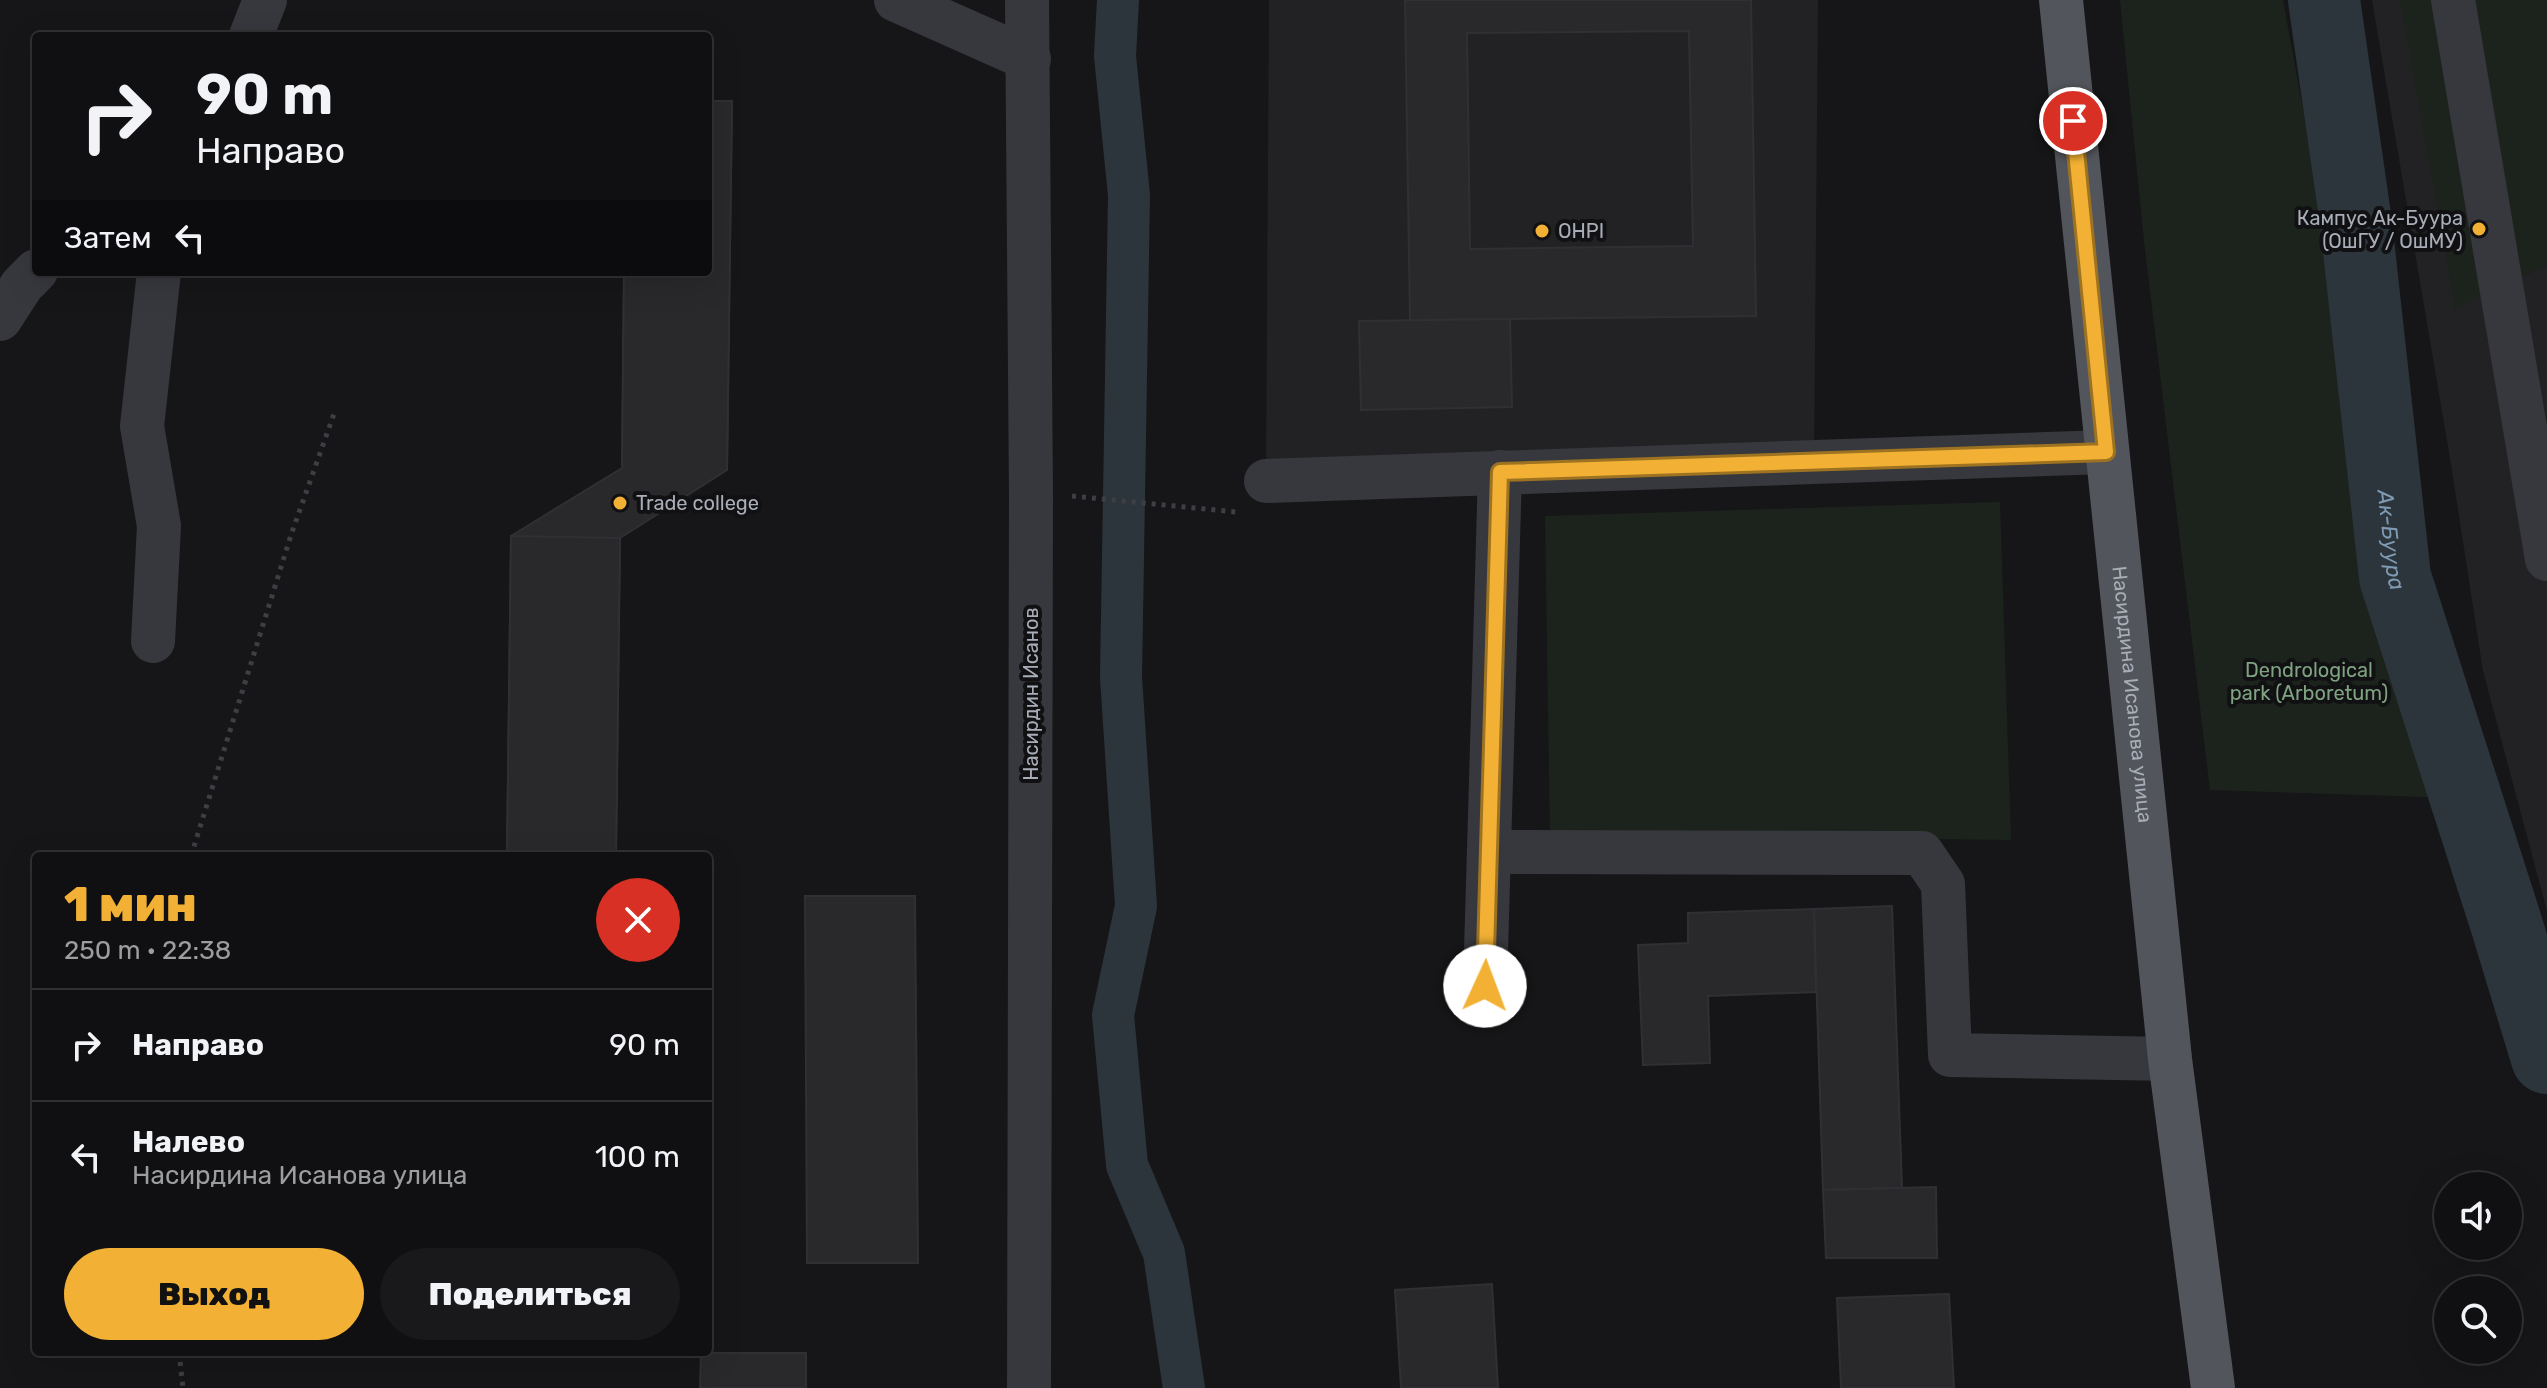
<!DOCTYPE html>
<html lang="ru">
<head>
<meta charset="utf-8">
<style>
	body { margin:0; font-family:Rubik,sans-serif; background:#19191b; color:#f1f3f6; height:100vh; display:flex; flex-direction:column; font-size:30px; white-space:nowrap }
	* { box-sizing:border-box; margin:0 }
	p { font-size:26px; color:#9c9d9f }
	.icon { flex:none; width:44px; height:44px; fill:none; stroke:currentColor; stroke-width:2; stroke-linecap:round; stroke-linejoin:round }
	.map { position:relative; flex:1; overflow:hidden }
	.sheet { position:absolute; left:32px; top:852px; width:680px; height:504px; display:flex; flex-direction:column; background:#101012; border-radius:8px; box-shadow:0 8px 32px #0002,0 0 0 2px #303032 }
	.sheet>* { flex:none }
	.guide { position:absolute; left:32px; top:32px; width:680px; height:244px; border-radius:8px; box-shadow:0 8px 32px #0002,0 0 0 2px #303032; background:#101012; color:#f1f3f6; overflow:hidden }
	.buttons { position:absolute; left:2434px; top:1172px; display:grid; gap:16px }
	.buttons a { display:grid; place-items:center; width:88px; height:88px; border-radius:50%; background:#101012; box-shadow:0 8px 32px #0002,0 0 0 2px #303032; font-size:40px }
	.pin { position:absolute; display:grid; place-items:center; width:68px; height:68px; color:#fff; margin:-34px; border:4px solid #fff; border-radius:50%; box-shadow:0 2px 8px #0007 }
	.me { position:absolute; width:88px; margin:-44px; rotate:2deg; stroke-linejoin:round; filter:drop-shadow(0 0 6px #0008) }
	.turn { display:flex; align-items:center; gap:28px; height:168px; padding:0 32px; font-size:36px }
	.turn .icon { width:104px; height:104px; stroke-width:2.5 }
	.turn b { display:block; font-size:56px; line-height:68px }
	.then { display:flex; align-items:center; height:76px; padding:0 32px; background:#0003; gap:16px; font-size:30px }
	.round { display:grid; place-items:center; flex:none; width:84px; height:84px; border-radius:42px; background:#19191b }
	.summary { display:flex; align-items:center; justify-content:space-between; height:136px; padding:0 32px }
	h1 { font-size:48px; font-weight:800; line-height:60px; color:#f2b134 }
	.button { display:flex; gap:16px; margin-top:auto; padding:16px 32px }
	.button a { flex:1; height:92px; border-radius:48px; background:#f2b134; color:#111; font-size:32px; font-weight:800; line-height:92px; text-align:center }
	.button a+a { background:#19191b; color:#f1f3f6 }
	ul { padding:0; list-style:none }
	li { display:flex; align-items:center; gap:24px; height:112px; padding:0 32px; border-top:2px solid #303032 }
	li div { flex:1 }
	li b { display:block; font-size:30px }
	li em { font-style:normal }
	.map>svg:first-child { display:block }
</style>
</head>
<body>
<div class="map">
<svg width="2547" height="1388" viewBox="0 0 2547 1388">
	<rect width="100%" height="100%" fill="#161618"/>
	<g fill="#222225">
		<polygon points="1269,0 1818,0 1814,463 1266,481"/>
		<polygon points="2372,0 2547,0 2547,911 2483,671 2450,458"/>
	</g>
	<g fill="#1c231d">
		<polygon points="2120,0 2283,0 2376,509 2456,798 2210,790 2144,241"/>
		<polygon points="2400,0 2547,0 2547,266 2455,309"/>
		<polygon points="2000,502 2011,840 1550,834 1545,516"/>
	</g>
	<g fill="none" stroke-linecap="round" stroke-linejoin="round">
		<polyline stroke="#2c353c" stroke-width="42" points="1118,0 1115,56 1129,195 1121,677 1136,906 1113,1015 1127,1165 1164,1253 1184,1388"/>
		<path stroke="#2c353c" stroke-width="72" id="s1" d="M2324,0L2356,223L2395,577L2506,923L2547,1058"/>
	</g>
	<g fill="#29292c" stroke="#303034" stroke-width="2" fill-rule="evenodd">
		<path d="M1405,0H1751L1756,316L1410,320ZM1689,31L1693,246L1470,249L1467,33Z"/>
		<polygon points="708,101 732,101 727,470 622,468 624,272 708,272"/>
		<polygon points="708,101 732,101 727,470 620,538 616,856 507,856 511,536 622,468 624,272 708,272"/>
		<polygon points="1510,319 1512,407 1361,410 1359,321"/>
		<polygon points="511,536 620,538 616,856 507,856"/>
		<polygon points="805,896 915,896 918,1263 807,1263"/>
		<polygon points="1892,906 1902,1188 1823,1190 1814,909"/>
		<polygon points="1814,909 1816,992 1708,996 1710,1063 1643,1065 1638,945 1688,943 1688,913"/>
		<polygon points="1936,1187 1937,1258 1826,1258 1823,1190"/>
		<polygon points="1492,1284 1498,1388 1401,1388 1395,1290"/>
		<polygon points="1949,1294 1954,1388 1841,1388 1837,1298"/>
		<polygon points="701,1353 806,1353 806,1388 700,1388"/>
	</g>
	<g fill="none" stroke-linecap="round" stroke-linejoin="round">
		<g stroke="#3d3f44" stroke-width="5" stroke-dasharray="4 6" stroke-linecap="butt">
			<polyline points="1072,496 1236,512"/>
			<polyline points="191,856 291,535 335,411"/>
			<polyline points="179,1352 183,1388"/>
		</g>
		<g stroke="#37383d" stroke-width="44">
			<polyline points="896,0 1029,59"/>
			<polyline points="1027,0 1031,495 1029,1388"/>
			<polyline points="2453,0 2547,559"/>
			<polyline points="251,36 265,0"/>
			<polyline points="0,319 22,285 36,271"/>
			<polyline points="1266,481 2106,452"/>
			<polyline points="153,641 159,526 142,426 159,272"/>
			<polyline points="1489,852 1922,853 1943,884 1950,1055 2170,1059"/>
			<polyline points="1485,986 1500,472"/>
		</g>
		<path stroke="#53555c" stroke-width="44" id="s2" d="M2061,0L2170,1059L2213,1388"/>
	</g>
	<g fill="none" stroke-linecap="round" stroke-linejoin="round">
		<g stroke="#9d7322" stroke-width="20">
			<polyline id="route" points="1485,986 1500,472 2106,452 2073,121"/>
		</g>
		<use href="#route" stroke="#f2b134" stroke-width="14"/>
	</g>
	<g fill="#f2b134" stroke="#111113" stroke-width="3">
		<circle cx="2479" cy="229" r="8"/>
		<circle cx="1542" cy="231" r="8"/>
		<circle cx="620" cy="503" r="8"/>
	</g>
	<g text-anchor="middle" stroke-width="8" stroke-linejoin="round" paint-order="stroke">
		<g font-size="20" fill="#a8adb8" stroke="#111113" text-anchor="start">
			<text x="2463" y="225" text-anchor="end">Кампус Ак-Буура<tspan x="2463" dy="23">(ОшГУ / ОшМУ)</tspan></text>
			<text x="1558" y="238">OHPI</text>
			<text x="636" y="510">Trade college</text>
		</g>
		<g font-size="20" fill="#7fa381" stroke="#111113">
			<text x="2309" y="677">Dendrological<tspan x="2309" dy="23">park (Arboretum)</tspan></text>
		</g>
		<g font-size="20" fill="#a8adb8" stroke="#111113">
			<text transform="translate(1031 694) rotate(-90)" y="7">Насирдин Исанов</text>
			<text dy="7" stroke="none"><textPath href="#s2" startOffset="698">Насирдина Исанова улица</textPath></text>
		</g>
		<g font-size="22" font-style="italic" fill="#7f9bb3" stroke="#111113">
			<text dy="8" stroke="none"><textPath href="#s1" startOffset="544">Ак-Буура</textPath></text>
		</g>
	</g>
</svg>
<div class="buttons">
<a><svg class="icon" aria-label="sound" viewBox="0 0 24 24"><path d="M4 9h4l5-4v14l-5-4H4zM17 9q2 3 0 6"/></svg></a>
<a><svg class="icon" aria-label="search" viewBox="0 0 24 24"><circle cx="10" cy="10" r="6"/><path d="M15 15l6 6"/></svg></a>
</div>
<div class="pin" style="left:2073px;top:121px;background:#d93025"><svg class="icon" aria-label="arrive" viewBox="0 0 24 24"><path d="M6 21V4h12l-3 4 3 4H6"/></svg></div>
<svg class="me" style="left:1485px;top:986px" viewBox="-20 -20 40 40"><circle r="19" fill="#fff"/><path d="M0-13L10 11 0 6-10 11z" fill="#f2b134"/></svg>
<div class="guide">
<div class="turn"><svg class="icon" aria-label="right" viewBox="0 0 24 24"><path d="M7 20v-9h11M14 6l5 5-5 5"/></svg><div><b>90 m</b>Направо</div></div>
<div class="then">Затем<svg class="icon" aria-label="left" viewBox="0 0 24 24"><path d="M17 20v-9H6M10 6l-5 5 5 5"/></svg></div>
</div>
<section class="sheet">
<div class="summary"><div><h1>1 мин</h1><p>250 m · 22:38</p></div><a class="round" style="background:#d93025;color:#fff"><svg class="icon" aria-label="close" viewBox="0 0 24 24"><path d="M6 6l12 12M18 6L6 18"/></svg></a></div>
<ul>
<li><svg class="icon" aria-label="right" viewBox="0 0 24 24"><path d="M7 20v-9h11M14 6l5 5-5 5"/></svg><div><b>Направо</b></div><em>90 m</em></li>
<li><svg class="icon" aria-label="left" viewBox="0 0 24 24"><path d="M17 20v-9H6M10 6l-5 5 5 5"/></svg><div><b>Налево</b><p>Насирдина Исанова улица</p></div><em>100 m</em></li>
</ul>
<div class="button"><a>Выход</a><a>Поделиться</a></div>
</section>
</div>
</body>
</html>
